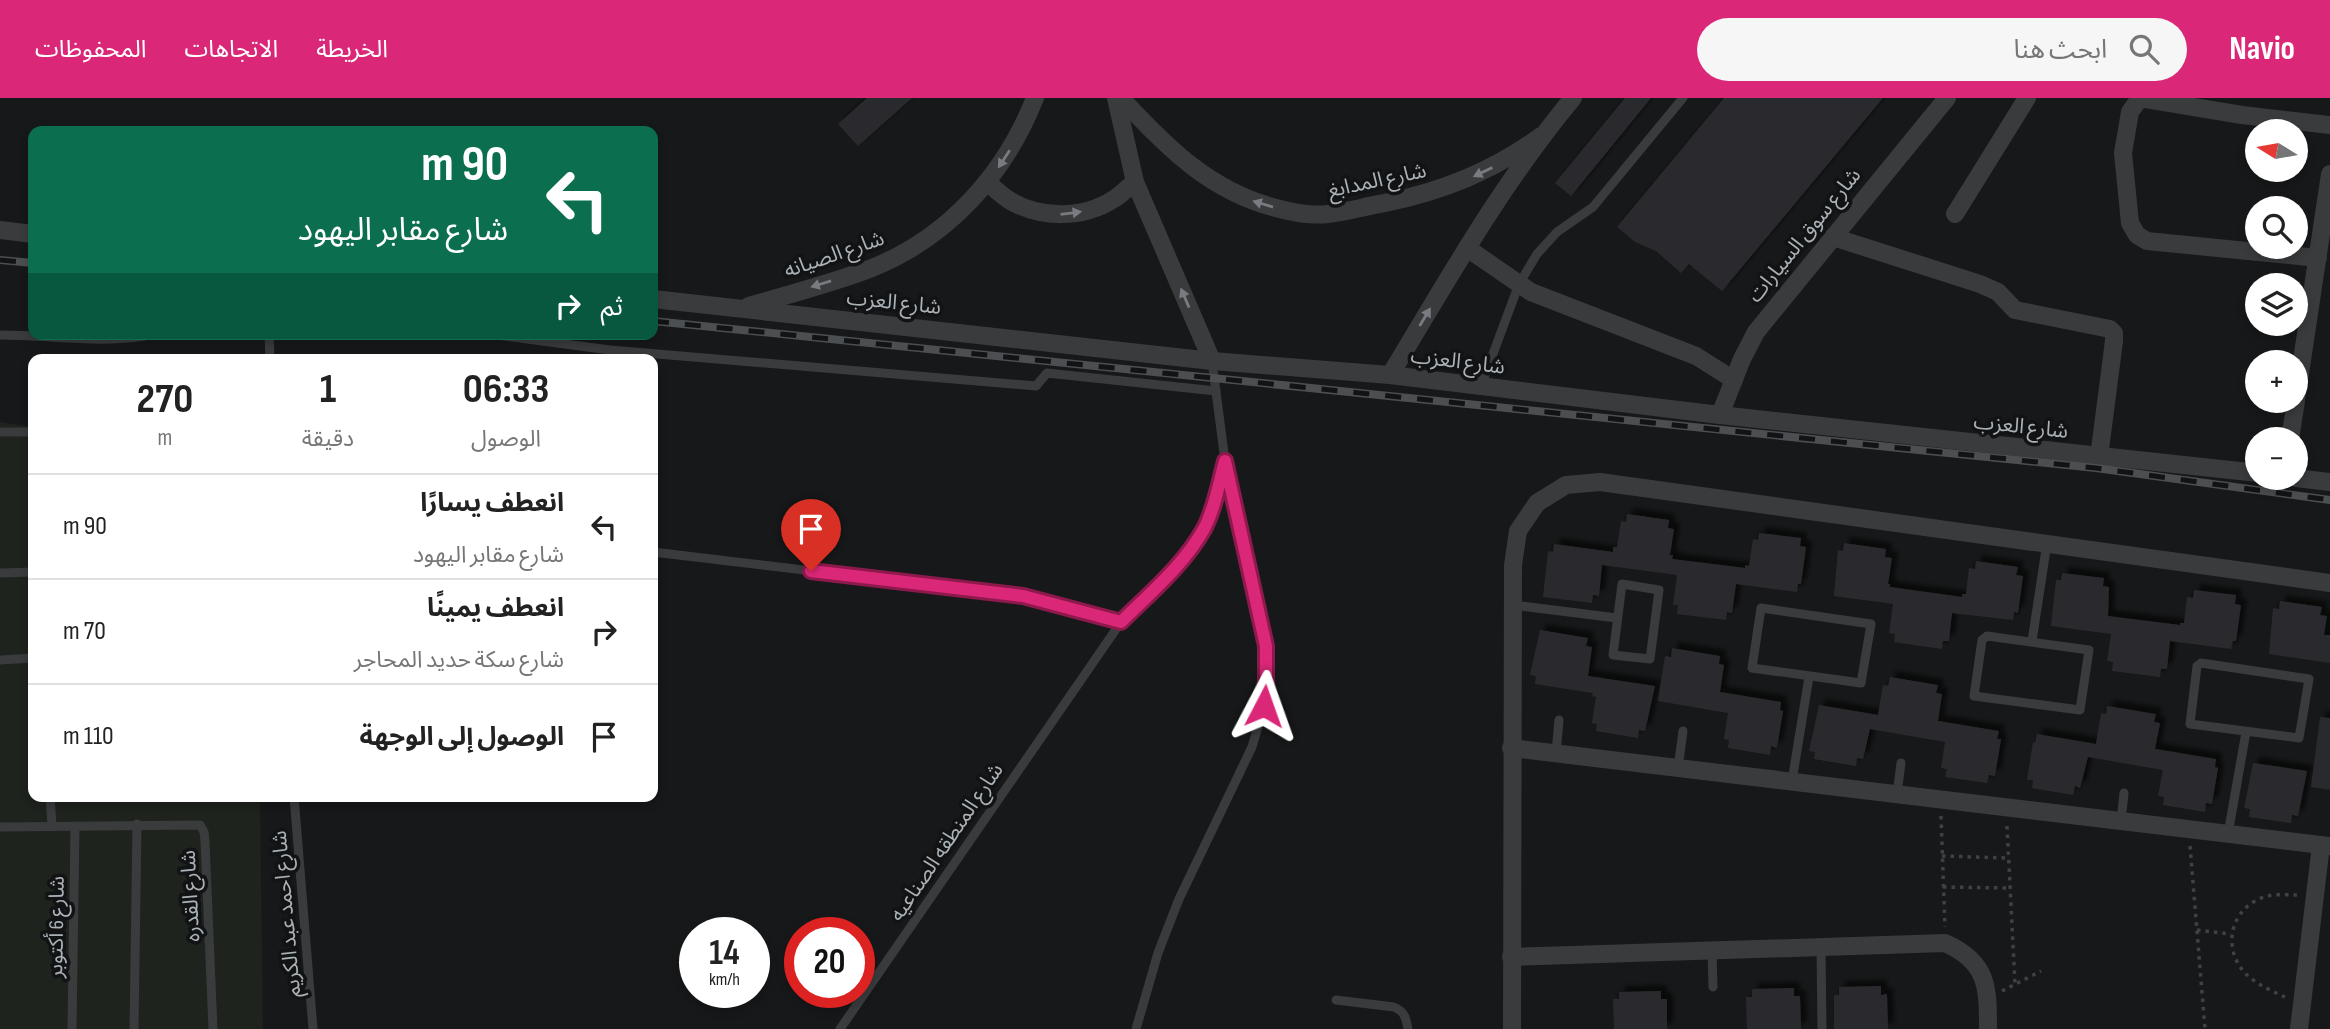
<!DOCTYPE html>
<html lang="ar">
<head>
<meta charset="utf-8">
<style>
	body { margin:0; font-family:"Sofia Sans Condensed","Noto Sans Arabic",sans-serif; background:#f6f6f6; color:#222; direction:rtl; height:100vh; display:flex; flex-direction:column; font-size:26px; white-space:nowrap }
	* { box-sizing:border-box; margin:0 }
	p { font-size:23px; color:#767676 }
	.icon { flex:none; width:38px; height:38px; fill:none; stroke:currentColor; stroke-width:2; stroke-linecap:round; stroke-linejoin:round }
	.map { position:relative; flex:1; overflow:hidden; direction:ltr }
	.details { position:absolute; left:28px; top:256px; width:630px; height:448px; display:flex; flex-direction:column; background:#fff; border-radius:14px; box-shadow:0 4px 10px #0003; direction:rtl }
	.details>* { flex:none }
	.top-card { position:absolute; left:28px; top:28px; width:630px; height:214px; border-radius:14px; box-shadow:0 4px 10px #0003; direction:rtl; background:#0b6e4f; color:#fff; overflow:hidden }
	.needle { width:46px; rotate:281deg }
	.buttons { position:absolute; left:2245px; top:21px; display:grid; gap:14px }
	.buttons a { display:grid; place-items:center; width:63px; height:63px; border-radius:50%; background:#fff; box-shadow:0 4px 10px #0003; font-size:35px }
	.speed { position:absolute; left:679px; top:819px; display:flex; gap:14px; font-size:35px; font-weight:700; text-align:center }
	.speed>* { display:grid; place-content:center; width:91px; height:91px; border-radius:50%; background:#fff; box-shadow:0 4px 10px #0003; line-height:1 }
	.speed small { font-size:18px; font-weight:400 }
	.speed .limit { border:10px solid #d22; background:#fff; color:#111 }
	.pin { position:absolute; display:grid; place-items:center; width:60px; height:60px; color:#fff; margin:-72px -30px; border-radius:50% 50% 50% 0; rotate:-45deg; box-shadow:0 0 7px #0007 }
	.pin .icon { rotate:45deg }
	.me { position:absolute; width:77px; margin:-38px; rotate:4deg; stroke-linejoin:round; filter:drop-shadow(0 0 5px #0008) }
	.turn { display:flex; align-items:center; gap:24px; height:147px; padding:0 35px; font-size:32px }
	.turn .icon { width:91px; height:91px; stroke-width:2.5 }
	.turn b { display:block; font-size:49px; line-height:60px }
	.then { display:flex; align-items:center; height:66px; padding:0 35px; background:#0003; gap:14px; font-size:26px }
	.eta { display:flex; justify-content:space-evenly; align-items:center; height:119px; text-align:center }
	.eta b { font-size:42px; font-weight:700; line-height:49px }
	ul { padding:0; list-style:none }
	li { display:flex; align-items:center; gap:21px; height:105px; padding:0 35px; border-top:2px solid #e0e0e0 }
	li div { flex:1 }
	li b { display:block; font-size:26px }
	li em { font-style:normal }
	header { display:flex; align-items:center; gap:42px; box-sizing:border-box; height:98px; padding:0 35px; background:#db2777; color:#fff }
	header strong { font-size:33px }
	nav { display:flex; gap:38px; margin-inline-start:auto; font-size:24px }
	.search { width:490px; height:63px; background:#f6f6f6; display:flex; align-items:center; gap:18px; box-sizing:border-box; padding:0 24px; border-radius:38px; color:#767676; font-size:26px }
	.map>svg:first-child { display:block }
</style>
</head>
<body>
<header>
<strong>Navio</strong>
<div class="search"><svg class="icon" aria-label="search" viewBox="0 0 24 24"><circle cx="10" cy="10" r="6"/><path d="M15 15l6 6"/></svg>ابحث هنا</div>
<nav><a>الخريطة</a><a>الاتجاهات</a><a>المحفوظات</a></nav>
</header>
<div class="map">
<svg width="2330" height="931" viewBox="0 0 2330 931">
	<defs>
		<filter id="shadow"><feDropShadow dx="6" dy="-6" stdDeviation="2" flood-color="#0009"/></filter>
	</defs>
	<rect width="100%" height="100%" fill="#171819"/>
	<polygon fill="#1e231e" points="0,324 33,329 33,698 260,698 263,931 0,931"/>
	<g fill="#2a2b2d" filter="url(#shadow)">
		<polygon points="867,0 912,0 858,48 838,26"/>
		<polygon points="1625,0 1651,0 1571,98 1555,85"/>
		<polygon points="1724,0 1883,0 1722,193 1689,166 1681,175 1656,153 1635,144 1617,129"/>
		<polygon points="1627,416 1669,422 1668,430 1674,431 1670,457 1673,457 1672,461 1745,470 1745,467 1749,468 1753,441 1758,442 1759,435 1801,440 1800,448 1806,449 1801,486 1798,486 1797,494 1736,486 1732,515 1727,514 1726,522 1677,516 1678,507 1673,507 1677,477 1602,467 1599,498 1593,497 1592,505 1543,499 1548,453 1553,454 1554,446 1613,454 1613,449 1617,449 1621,423 1626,424"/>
		<polygon points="1844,445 1886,451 1885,459 1892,460 1888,486 1890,486 1890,489 1962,499 1962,496 1966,496 1969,470 1975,471 1976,463 2018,469 2016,477 2023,478 2018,515 2014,514 2013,522 1952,515 1949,543 1943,543 1942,551 1894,544 1895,536 1889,535 1893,506 1834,498 1838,452 1843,453"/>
		<polygon points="2062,475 2104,480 2103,488 2109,489 2108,518 2180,527 2180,525 2184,525 2187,499 2193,500 2194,492 2236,497 2235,506 2241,507 2236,543 2233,543 2231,551 2170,543 2167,571 2161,571 2160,579 2112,573 2113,564 2107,563 2111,536 2051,528 2056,482 2061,482"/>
		<polygon points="2280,503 2322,509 2320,517 2327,518 2324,537 2330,537 2330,565 2269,556 2273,510 2279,511"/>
		<polygon points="1540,532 1588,540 1586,548 1592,549 1588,578 1655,588 1645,633 1639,632 1638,640 1596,633 1597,626 1592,625 1596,599 1592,598 1593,595 1535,586 1536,578 1530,577"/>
		<polygon points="1672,550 1720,558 1719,566 1724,567 1720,594 1781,604 1780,612 1783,613 1777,650 1771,648 1770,657 1728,650 1729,642 1724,641 1728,615 1658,603 1665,558 1671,559"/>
		<polygon points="1890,579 1938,587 1936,595 1942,596 1938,623 1999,633 1997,641 2001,641 1995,678 1989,677 1987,685 1945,679 1947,671 1941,670 1945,644 1870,631 1863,661 1857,660 1856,668 1814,661 1815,654 1809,653 1819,607 1878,617 1883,587 1888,588"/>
		<polygon points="2107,608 2156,616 2154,624 2160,625 2155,651 2216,661 2215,669 2218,670 2212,706 2206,705 2205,714 2163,707 2164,699 2158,698 2163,672 2088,659 2080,690 2075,688 2073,697 2032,690 2033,682 2027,682 2033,644 2035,645 2037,636 2096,646 2101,615 2106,616"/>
		<polygon points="2320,619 2330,620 2330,692 2311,689"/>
		<polygon points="2253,665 2307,673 2298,718 2292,717 2291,725 2249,719 2250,711 2244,710"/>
		<polygon points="1881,888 1881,897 1887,896 1888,931 1834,931 1834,897 1839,897 1839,889"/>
		<polygon points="1794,890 1794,898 1800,898 1801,931 1747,931 1746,899 1752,899 1752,891"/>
		<polygon points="1661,893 1661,901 1667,901 1667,931 1614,931 1613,901 1619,901 1619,894"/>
	</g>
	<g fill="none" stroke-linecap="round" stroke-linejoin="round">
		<g stroke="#3f4244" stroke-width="3.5" stroke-dasharray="3.5 5" stroke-linecap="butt">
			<polyline points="1941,718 1945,829"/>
			<polyline points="2007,728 2015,886"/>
			<polyline points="2190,748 2205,931"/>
			<polyline points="1942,758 2008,760"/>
			<polyline points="1943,789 2010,790"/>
			<polyline points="2197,832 2231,836"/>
			<polyline points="2002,893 2041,873"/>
			<path d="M2285,899C2272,893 2258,887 2247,877C2223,854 2228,815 2259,801C2271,795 2285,797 2297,797"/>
		</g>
		<g stroke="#393b3d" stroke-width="9">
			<polyline points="269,236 270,261"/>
			<polyline points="489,236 610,252 1036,288 1047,275 1216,293"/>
			<path d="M0,237C52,237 104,247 155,236"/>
			<polyline points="1481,288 1519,186 1537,156 1557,134 1593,109 1683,0"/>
			<polyline points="0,334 33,334"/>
			<polyline points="653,454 1023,498 1121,524"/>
			<polyline points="0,475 33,474"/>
			<polygon points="1622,486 1659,492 1650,561 1613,557"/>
			<polyline points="1513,507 1617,520"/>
			<polygon points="1761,510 1871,526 1861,585 1752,570"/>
			<polygon points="1987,538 2089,552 2080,612 1974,598 1982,542"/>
			<polyline points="2032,543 2047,445"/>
			<polyline points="0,562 33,560"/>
			<polygon points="2201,565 2309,581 2299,640 2190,626 2197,568"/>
			<polyline points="1556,655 1559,622"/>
			<polyline points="1678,670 1683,633"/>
			<polyline points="1792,683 1809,579"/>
			<polyline points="1897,696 1901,665"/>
			<polyline points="50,698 52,727"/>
			<polyline points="294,698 313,931"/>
			<polyline points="2121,723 2124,695"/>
			<polyline points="0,729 200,727 204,734 205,743 213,931"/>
			<polyline points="2228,736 2246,634"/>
			<polyline points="1821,849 1822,931"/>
			<polyline points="1712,852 1713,889"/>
			<path d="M1336,902L1394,909C1405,914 1406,920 1408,931"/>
			<polyline points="72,931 75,729"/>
			<polyline points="134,931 137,726"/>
			<polyline points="840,931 1121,524 1184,461 1205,429 1216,398 1225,363 1212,263"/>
			<polyline points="1136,931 1158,855 1179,801 1252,649 1264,608 1266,583 1266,548 1226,368"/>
		</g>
		<g stroke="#393b3d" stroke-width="18">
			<polyline points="1116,0 1135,84 1212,263"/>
			<path d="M1121,0C1167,50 1212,95 1280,111C1295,115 1312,118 1328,116C1347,114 1366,108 1385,105C1443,93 1493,73 1541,38"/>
			<polyline points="2140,0 2130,14 2123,55 2130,125 2137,137 2147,143 2318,160"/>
			<polyline points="2140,0 2242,17 2330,27"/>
			<path d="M988,85C994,90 1001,97 1009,102C1040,121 1083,121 1114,101C1121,97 1128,89 1135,84"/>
			<polyline points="1955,116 2027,0"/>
			<polyline points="0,132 33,136"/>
			<polyline points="1833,139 1980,186 1998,194 2015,212 2110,231 2114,235 2114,243 2099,359"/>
			<polyline points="1467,150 1531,194 1696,258 1734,282"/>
			<polyline points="653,201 1212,263 1390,277 1720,317 2258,375"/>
			<path d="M749,208C790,196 833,185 872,170C949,139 1005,76 1035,0"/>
			<path d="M1390,277C1447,183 1502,85 1573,0"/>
			<polyline points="2296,302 2330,76"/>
			<polyline points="1720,317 1742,261 1756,234 1947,0"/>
			<polyline points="2290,341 2296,303"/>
			<polyline points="2296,380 2330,384"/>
			<polyline points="1511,650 2330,748"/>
			<path d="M1511,859L1945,845C1988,864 1988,889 1988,931"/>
			<polyline points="1512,931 1513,467 1518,433 1537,405 1566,387 1600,384 2330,485"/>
			<polyline points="2299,931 2321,747"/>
		</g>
		<g stroke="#4c4f52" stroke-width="8">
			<g id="rail">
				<polyline points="0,162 33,165"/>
				<polyline points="653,223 2096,370 2330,402"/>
			</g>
		</g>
		<use href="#rail" stroke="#121314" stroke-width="5" stroke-dasharray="16" stroke-linecap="butt"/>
	</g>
	<defs><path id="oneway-solid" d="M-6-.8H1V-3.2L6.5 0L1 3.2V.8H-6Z" transform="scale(1.75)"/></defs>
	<g fill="#787c80">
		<use href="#oneway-solid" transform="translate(1004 61) rotate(123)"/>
		<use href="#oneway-solid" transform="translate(1483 74) rotate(154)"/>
		<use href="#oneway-solid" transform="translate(1263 106) rotate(-163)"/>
		<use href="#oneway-solid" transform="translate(1071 115) rotate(-7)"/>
		<use href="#oneway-solid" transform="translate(821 186) rotate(163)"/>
		<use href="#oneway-solid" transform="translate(1185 200) rotate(-113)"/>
		<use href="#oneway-solid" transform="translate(1425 219) rotate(-59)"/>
	</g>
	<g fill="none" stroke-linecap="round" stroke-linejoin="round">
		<g stroke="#8e194d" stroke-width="18">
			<path id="route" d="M811,473L1023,498L1121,524C1150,495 1183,468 1204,431C1215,410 1219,385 1225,363L1266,548V583L1264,608"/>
		</g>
		<use href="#route" stroke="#db2777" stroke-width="12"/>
	</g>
	<g text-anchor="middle" stroke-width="7" stroke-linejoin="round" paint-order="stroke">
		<g font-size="21" fill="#abb2b7" stroke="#121314">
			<text transform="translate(1377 82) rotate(-12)" y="7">شارع المدابغ</text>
			<text transform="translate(1804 137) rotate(-51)" y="7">شارع سوق السيارات</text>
			<text transform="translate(834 156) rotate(-19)" y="7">شارع الصيانه</text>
			<text transform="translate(894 204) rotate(6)" y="7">شارع العزب</text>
			<text transform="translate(1458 263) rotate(7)" y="7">شارع العزب</text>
			<text transform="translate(2021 328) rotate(6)" y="7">شارع العزب</text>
			<text transform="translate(946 744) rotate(-56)" y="7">شارع المنطقه الصناعيه</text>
			<text transform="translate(190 798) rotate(-93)" y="7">شارع القدره</text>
			<text transform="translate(286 816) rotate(-95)" y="7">شارع احمد عبد الكريم</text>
			<text transform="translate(56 829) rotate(-89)" y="7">شارع 6 أكتوبر</text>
		</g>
	</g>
</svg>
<div class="buttons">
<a><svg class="needle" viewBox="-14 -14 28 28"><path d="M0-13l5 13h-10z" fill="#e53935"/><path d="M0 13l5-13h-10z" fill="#767676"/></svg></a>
<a><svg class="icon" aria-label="search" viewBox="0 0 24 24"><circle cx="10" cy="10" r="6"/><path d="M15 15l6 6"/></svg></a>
<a><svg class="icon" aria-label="layers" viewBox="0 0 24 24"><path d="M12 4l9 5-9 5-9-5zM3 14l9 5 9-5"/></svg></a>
<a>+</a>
<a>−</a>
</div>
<div class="speed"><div>14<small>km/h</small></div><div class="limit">20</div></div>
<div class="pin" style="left:811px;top:473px;background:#d93025"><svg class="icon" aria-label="arrive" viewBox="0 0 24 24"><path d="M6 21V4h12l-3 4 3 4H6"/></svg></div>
<svg class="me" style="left:1264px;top:608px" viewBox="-20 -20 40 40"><path d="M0-17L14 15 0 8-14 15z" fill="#db2777" stroke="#fff" stroke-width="4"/></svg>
<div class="top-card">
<div class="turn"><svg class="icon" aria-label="left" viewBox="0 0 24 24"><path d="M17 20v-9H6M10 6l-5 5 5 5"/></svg><div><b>90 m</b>شارع مقابر اليهود</div></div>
<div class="then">ثم<svg class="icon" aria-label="right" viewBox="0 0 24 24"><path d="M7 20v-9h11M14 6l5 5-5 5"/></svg></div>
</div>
<section class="details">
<div class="eta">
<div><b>06:33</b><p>الوصول</p></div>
<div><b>1</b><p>دقيقة</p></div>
<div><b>270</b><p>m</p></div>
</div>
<ul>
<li><svg class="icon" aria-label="left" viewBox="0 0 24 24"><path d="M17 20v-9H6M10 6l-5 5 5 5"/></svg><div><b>انعطف يسارًا</b><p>شارع مقابر اليهود</p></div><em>90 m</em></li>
<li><svg class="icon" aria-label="right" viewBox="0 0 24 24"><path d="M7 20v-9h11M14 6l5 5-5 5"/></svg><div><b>انعطف يمينًا</b><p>شارع سكة حديد المحاجر</p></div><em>70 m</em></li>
<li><svg class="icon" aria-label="arrive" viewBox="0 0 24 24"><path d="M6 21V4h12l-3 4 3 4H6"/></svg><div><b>الوصول إلى الوجهة</b></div><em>110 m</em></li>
</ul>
</section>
</div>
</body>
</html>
